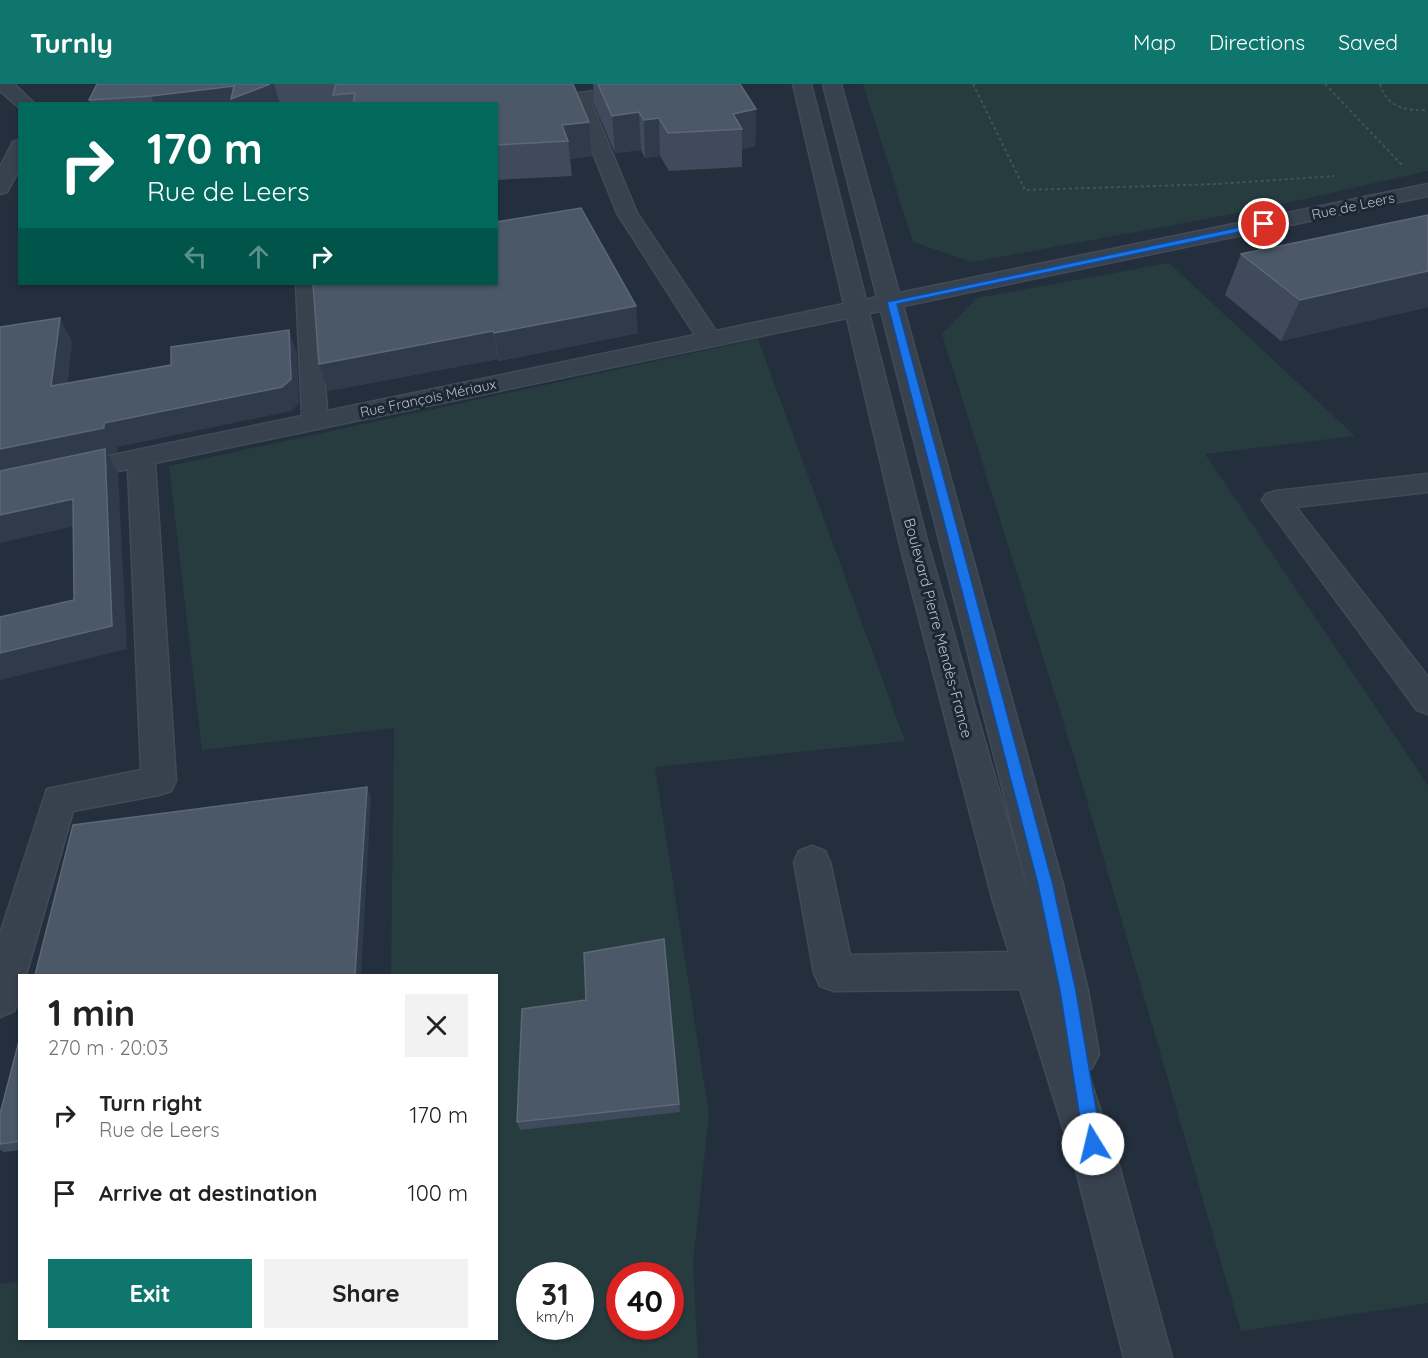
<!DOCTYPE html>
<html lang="en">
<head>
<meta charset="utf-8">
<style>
	body { margin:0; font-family:Quicksand,sans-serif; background:#f2f2f2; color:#222; height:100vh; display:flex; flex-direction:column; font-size:22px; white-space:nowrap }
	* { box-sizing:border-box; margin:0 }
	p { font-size:20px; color:#767676 }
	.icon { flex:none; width:33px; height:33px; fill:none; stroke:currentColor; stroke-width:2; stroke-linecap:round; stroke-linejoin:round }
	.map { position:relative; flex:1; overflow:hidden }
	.sheet { position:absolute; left:18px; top:890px; width:480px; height:366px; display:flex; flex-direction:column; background:#fff; border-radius:0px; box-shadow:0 2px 4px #0004 }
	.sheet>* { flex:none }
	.banner { position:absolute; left:18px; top:18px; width:480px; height:183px; border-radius:0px; box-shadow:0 2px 4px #0004; background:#00695c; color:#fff; overflow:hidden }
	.speed { position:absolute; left:516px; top:1178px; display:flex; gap:12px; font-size:30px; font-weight:700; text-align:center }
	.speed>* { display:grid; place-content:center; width:78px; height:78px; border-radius:50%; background:#fff; box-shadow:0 2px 4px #0004; line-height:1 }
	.speed small { font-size:15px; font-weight:400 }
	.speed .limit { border:9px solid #d22; background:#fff; color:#111 }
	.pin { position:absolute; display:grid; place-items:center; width:51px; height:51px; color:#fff; margin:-26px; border:3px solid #fff; border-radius:50%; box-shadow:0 2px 6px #0007 }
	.me { position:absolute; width:66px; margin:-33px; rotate:351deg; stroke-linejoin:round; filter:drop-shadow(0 0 4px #0008) }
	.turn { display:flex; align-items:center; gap:21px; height:126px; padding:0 30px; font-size:27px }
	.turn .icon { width:78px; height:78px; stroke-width:2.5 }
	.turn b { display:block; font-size:42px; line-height:51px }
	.lanes { display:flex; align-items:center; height:57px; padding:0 30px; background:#0003; justify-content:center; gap:30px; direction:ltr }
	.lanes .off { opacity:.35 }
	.round { display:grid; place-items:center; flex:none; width:63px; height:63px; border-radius:0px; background:#f2f2f2 }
	.summary { display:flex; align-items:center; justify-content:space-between; height:102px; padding:0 30px }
	h1 { font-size:36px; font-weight:800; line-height:45px }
	.button { display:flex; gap:12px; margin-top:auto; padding:12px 30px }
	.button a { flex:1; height:69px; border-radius:0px; background:#0f766e; color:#fff; font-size:24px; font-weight:800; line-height:69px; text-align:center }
	.button a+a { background:#f2f2f2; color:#222 }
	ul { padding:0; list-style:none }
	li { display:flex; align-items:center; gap:18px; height:78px; padding:0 30px }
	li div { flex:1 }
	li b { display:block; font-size:22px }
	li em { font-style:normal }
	header { display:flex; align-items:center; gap:36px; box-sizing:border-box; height:84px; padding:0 30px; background:#0f766e; color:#fff }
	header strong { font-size:28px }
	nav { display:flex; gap:33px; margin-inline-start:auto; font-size:21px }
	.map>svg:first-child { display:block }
</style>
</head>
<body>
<header>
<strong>Turnly</strong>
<nav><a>Map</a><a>Directions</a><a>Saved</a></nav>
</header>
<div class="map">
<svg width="1428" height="1274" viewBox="0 0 1428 1274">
	<rect width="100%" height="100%" fill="#242f3e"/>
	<g fill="#263c3f" fill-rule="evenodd">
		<polygon points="863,0 1428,0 1428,87 1260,125 972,178 913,158"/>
		<polygon points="1169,179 1355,352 1205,370 1428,701 1428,1219 1241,1247 1074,672 942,250 977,214"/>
		<path d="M758,255L905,657L655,683L709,1030L693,1179L698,1274H0V1200L19,1197L20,1254H496V891H391L394,644L202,666L169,382ZM530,1191H580V1242H530ZM620,1191H670V1242H620Z"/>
	</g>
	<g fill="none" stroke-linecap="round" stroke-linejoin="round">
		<g stroke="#414a57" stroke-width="3">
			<g id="minor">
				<polygon points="0,0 14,0 35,20 20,20 20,24 0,7"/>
				<path d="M646,0H696L693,4L687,5L591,18L637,129L716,247L844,220L793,0H811L866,216L877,213L823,0H841L899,209L1428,100V112L903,222L1063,801L1088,907L1099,970L1092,984L1087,986L1119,1082L1172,1274H1124L1075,1082L1020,905L834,907L820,902L814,889L794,778L799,767L812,762L825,767L830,778L850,871L1009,868L993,817L899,457L847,234L155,379L176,697L171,707L159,711L73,727L26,891H20V915L14,927L0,933V850L47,705L141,686L128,385L0,412V394L302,332L296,200H318L327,327L695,251L617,129L571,14L574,10L580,9ZM881,227L1027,801L1028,807L927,457L869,229Z"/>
				<polygon points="20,56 20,84 7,108 0,110 0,83 13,58"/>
				<polygon points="1428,390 1428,408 1296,423 1428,593 1428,630 1417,626 1262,416 1266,410 1276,407"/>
			</g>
		</g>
		<g stroke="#3f5557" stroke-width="2" stroke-dasharray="3 3" stroke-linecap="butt">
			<polyline points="973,0 1025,106 1218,100 1334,92"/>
			<polyline points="1325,0 1401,80 1399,81"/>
			<path d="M1380,0C1387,24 1406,27 1428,26"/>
		</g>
		<use href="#minor" fill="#38414e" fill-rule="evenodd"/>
	</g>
	<g fill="#3f4b5c">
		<polygon points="97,0 573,0 589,38 592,72 570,75 572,92 496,96 496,20 91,20 89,16"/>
		<polygon points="593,0 740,0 756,25 755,62 742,65 742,83 669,87 660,72 645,74 641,66 615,69 594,20"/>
		<polygon points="1428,131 1428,223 1281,257 1225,211 1241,170"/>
		<polygon points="313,200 638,249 499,277 498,275 328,307"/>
		<polygon points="664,855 680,1028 520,1046 517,1038"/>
		<polygon points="20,953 20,1066 4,1068 0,1066 0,1030"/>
	</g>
	<g fill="#2f3b4b">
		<polygon points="274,0 280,20 154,20 151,12 234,2"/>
		<polygon points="756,25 755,62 742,65 742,45 733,30"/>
		<polygon points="639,28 641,66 615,69 612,32"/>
		<polygon points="659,34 660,72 645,74 644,36"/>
		<polygon points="589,38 592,72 570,75 568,57 562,41"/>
		<polygon points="1428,187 1428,223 1281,257 1300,216"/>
		<polygon points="636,222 638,249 499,277 494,249"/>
		<polygon points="60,234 72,258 65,326 51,302"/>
		<polygon points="289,246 297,270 299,319 291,327 117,363 117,368 108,370 118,389 127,565 0,596 0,569 112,542 105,370 0,392 0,365"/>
		<polygon points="493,247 498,275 328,307 319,280"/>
		<polygon points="73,415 88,439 0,459 0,431"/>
		<polygon points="367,703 371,713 361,891 355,891"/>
	</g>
	<g fill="#4b5868" stroke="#5c6777" stroke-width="1.5">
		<polygon points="97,0 270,0 231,15 234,2 151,12 89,16"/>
		<polygon points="336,0 573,0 589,38 562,41 568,57 496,61 496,20 353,20 355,9 333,11"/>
		<polygon points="598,0 740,0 756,25 733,30 742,45 668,49 659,34 644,36 639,28 612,32"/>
		<polygon points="581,124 636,222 494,249 493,247 319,280 313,200 496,200 496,138"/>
		<polygon points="1428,131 1428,187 1300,216 1241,170"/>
		<polygon points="60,234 51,302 171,281 171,263 289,246 291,295 282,303 104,339 104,344 0,365 0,243"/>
		<polygon points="105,365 112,542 0,569 0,533 74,516 73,415 0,431 0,387"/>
		<polygon points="367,703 355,891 35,891 73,741"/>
		<polygon points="664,855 679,1020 517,1038 522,925 586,916 584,869"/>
		<polygon points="20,953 20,1057 0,1060 0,1030"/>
	</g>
	<polygon fill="#1a73e8" stroke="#114b97" stroke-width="1.5" points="1264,138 1269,140 1268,142 897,220 1053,801 1076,907 1102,1060 1099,1066 1093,1069 1087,1066 1084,1060 1060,907 1038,801 887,218"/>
	<g text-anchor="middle" stroke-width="6" stroke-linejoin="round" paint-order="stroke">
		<g font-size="14" fill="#b4bcc9" stroke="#1d2633">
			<text transform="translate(1353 122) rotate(-12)" y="5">Rue de Leers</text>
			<text transform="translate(428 314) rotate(-12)" y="5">Rue François Mériaux</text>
		</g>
		<g font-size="15" fill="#b4bcc9" stroke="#1d2633">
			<text transform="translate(938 544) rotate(75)" y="5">Boulevard Pierre Mendès-France</text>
		</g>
	</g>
</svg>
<div class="speed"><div>31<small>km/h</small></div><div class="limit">40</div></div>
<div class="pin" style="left:1264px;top:140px;background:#d93025"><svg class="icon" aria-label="arrive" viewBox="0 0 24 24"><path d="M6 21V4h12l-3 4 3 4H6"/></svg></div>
<svg class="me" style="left:1093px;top:1060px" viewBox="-20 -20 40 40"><circle r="19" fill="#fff"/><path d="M0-13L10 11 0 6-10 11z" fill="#1a73e8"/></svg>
<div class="banner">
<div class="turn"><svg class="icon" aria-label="right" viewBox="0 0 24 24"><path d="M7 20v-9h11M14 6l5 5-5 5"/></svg><div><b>170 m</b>Rue de Leers</div></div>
<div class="lanes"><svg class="icon off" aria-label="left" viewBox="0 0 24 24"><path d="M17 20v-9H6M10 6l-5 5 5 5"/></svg><svg class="icon off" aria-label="ahead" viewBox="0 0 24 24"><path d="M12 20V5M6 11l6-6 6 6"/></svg><svg class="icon" aria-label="right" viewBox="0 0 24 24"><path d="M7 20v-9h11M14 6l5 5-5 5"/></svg></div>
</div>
<section class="sheet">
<div class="summary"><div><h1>1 min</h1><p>270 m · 20:03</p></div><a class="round"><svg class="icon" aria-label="close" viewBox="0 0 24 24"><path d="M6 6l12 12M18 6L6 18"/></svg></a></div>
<ul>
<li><svg class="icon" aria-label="right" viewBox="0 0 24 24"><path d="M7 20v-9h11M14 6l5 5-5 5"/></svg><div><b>Turn right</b><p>Rue de Leers</p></div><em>170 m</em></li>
<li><svg class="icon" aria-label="arrive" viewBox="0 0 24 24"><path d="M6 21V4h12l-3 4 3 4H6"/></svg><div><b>Arrive at destination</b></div><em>100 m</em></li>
</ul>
<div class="button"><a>Exit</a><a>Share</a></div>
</section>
</div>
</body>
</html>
